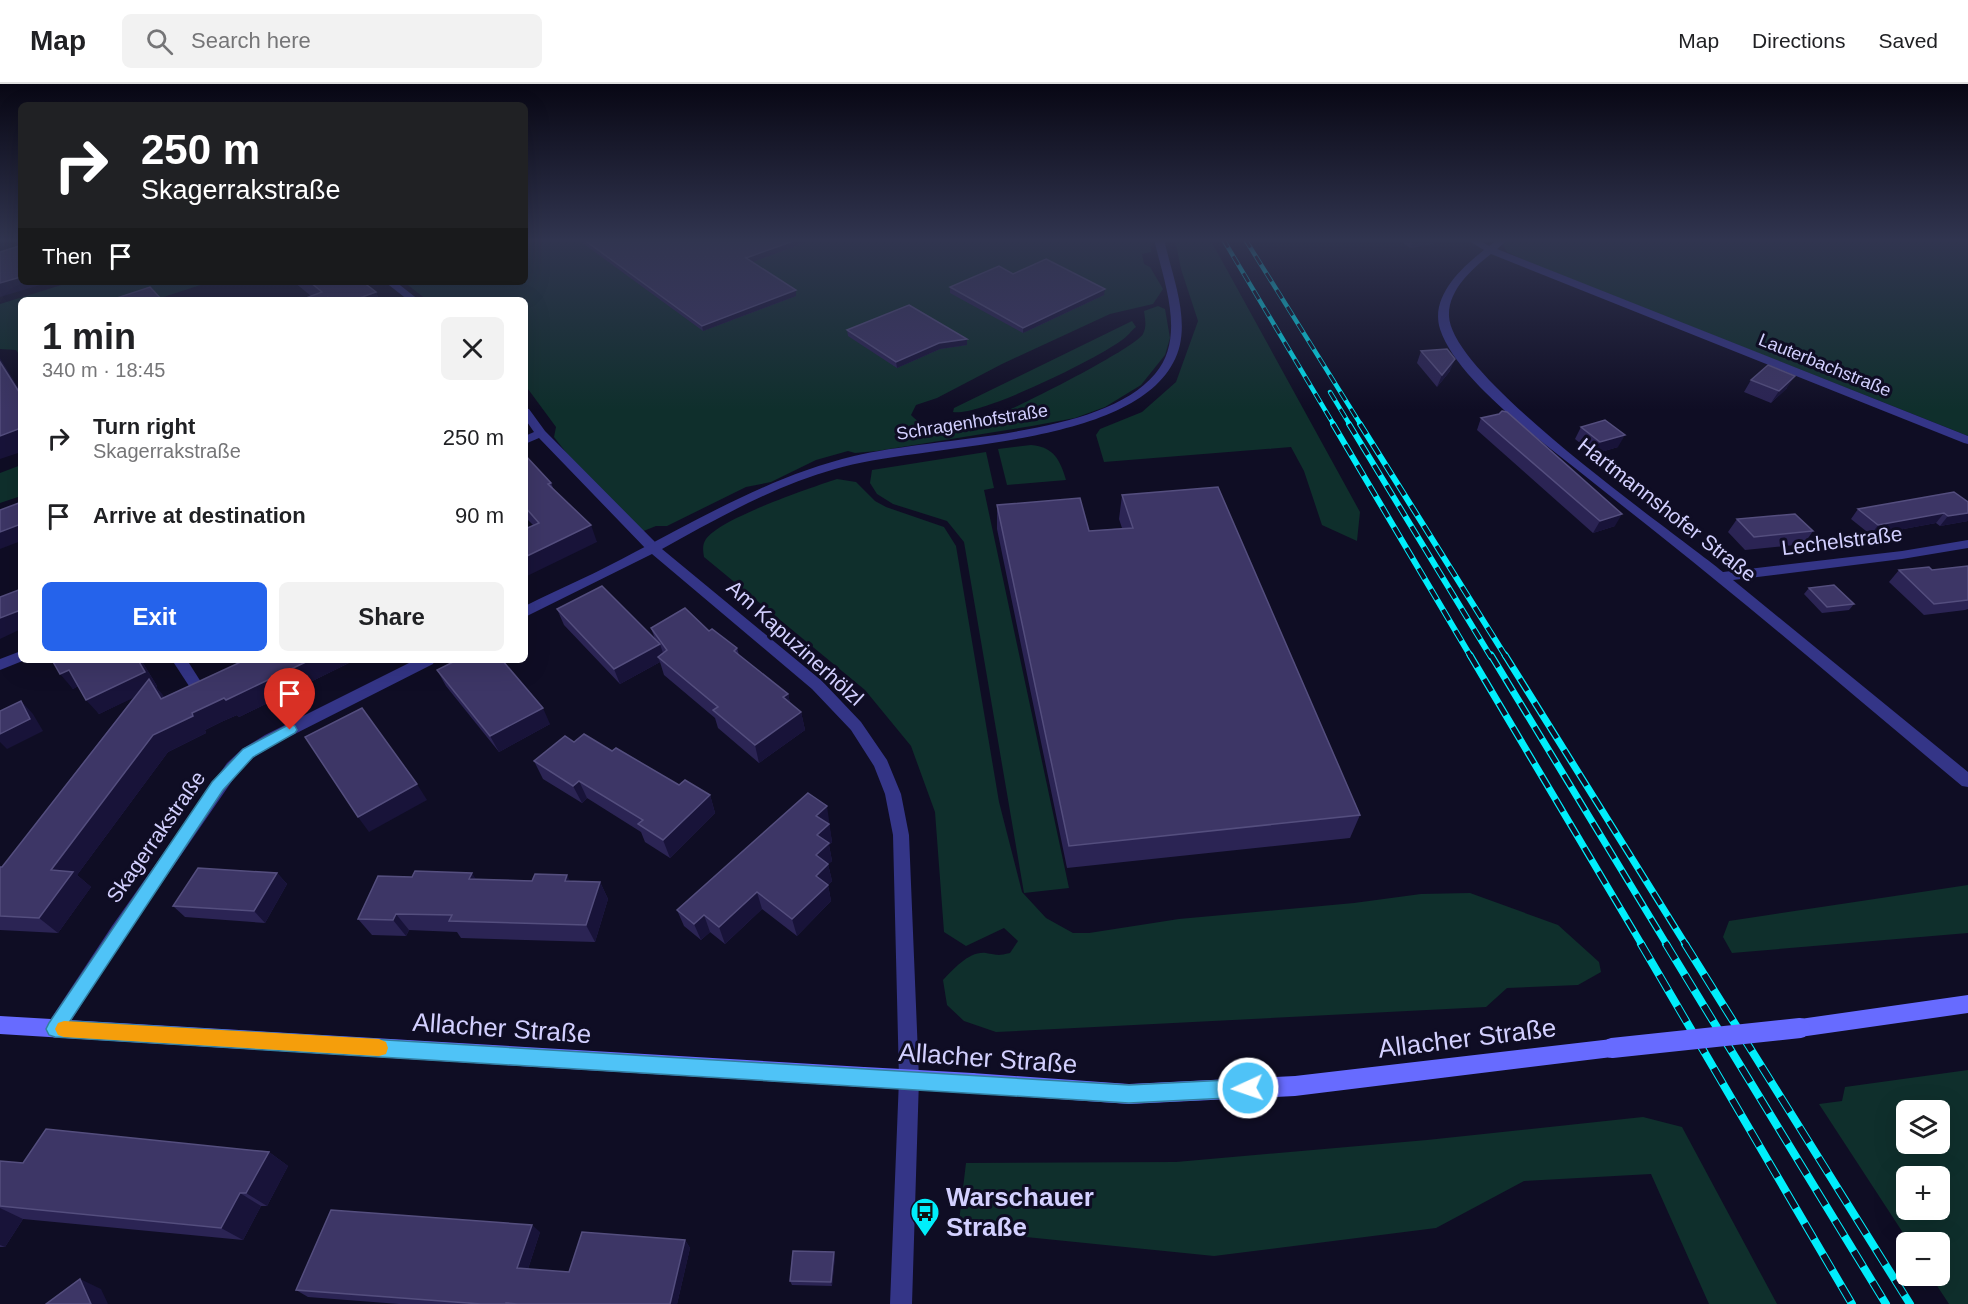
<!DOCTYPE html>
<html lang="en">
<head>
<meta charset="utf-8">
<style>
	body { margin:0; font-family:Arial,sans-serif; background:#f2f2f2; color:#202124; height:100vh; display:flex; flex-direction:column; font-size:22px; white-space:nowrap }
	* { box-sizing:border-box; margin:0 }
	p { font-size:20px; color:#757577 }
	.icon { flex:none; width:33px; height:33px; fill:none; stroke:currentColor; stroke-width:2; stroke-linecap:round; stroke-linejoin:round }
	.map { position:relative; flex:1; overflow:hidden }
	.details { position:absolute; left:18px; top:213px; width:510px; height:366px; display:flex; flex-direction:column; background:#fff; border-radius:9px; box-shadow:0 6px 24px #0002 }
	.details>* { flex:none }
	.top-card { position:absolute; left:18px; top:18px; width:510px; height:183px; border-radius:9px; box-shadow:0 6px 24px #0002; background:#202124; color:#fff; overflow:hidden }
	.tools { position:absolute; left:1896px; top:1016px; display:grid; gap:12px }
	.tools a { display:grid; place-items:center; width:54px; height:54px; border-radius:9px; background:#fff; box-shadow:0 6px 24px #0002; font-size:30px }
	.pin { position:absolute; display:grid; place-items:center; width:51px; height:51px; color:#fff; margin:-62px -26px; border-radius:50% 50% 50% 0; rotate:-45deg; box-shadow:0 0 6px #0007 }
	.pin .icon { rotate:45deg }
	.me { position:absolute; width:66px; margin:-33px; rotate:267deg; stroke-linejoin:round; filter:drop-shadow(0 0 4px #0008) }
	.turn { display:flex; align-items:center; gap:21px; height:126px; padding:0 24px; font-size:27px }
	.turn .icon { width:78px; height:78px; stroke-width:2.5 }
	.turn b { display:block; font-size:42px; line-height:51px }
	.then { display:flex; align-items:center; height:57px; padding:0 24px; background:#0003; gap:12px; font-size:22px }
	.round { display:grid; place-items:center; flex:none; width:63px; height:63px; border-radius:9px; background:#f2f2f2 }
	.overview { display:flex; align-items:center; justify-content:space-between; height:102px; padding:0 24px }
	h1 { font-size:36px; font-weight:700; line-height:45px }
	.cta { display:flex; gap:12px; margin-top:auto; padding:12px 24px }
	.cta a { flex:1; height:69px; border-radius:9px; background:#2563eb; color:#fff; font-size:24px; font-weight:700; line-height:69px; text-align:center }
	.cta a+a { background:#f2f2f2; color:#202124 }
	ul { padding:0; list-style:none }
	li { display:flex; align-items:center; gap:18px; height:78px; padding:0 24px }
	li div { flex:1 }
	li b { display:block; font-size:22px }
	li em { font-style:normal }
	header { display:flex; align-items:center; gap:36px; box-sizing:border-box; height:84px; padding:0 30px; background:#fff; border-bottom:2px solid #e0e0e0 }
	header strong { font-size:28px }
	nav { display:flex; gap:33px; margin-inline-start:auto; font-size:21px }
	.search { width:420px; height:54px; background:#f2f2f2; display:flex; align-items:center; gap:15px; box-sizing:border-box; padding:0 21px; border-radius:9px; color:#757577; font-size:22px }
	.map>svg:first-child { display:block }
</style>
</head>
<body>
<header>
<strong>Map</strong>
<div class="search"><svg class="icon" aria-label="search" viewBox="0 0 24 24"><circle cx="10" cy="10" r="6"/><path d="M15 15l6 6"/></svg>Search here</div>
<nav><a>Map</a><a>Directions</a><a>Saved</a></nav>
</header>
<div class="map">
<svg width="1968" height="1220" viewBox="0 0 1968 1220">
	<rect width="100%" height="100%" fill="#0f0d24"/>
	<g fill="#0f2f2c" fill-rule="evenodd">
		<path d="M525,155H1150L1151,168L1142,170L1144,180L1150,183L1163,205L1153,220L1110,230L1002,280L937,314L916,321L911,331C915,335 919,339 926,340C941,343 983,335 999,330C1019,323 1135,264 1143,250C1147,242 1145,235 1144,227L1158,222L1165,225L1170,254L1165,271L1141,301L1105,323L1075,334L1032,342L877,367L855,369L848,367L816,376L771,398L746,403L667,442H656L641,448L578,384L554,353L556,343L525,301V216H427L404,198H525Z"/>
		<polygon points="1175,155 1210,155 1360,428 1357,457 1322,441 1304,387 1291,363 1104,378 1096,351 1100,345 1142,328 1176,298 1198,237 1181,185"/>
		<polygon points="1479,155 1968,155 1968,352 1533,180 1507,168 1504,162"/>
		<polygon points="71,198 210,198 154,216 21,216 21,273 16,266 0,265 0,220"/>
		<path d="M1132,237L1136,243C1131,247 1127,253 1122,256C1098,274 980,333 953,328L954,324Z"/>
		<path d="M1031,361C1054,363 1060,376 1066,396L1007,401L998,365Z"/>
		<polygon points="986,368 994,404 984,406 1069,804 1024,809 964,458 947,437 893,420 877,410 870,399 872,386"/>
		<polygon points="21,381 21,412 0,419 0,389"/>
		<path d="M837,395L856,398L875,417L886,423L944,443L956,462L999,718L1022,808L1046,834L1073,849H1089L1179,835L1354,819L1421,810L1470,809L1558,841L1599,878L1601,888L1578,901L1507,904L1486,923L996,948L964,937L947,921L943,896C954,885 969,867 986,869C997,871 998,872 1010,869L1018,857L1004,844L966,862L944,848L935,728L911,662L865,606L704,473C703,466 702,461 706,455C721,434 810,404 837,395Z"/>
		<polygon points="1968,801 1968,849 1732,869 1723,853 1729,837"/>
		<path d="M1968,986V1220H1949L1930,1191H1940V1158H1909L1819,1020L1842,1017L1845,1003ZM1906,1026H1940V1059H1906ZM1906,1092H1940V1125H1906Z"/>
		<polygon points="1643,1033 1682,1043 1777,1220 1709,1220 1651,1090 1524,1097 1436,1144 1214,1172 958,1146 966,1079 1176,1078 1427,1056"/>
	</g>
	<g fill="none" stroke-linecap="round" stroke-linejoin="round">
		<g fill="#343587" fill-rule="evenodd">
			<path d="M1466,155H1478L1489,162L1498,155H1509L1497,165L1968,352V360L1964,359L1491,170C1472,185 1448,206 1449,232C1451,293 1670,445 1723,488L1902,467L1968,456V464L1902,475L1733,496L1968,688V703L1962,702C1879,633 1798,563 1714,495C1668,457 1621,421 1575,384C1535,352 1456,294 1440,245C1430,213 1461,184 1484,166Z"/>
			<polygon points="385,198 396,198 419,216 408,216"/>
			<polygon points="525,324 529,325 545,347 658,461 660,464 658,467 648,467 539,354 525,360 525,352 534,348 525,335"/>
			<polygon points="21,567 21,576 25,576 0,586 0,575"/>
			<polygon points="172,576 187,576 201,598 199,602 189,602"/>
		</g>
		<g fill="#343587" fill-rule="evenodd">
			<path d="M1154,155H1164C1172,193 1194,242 1173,279C1127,365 922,359 835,385C774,402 718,434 662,465L822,597L861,638L887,676L901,710L909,751L919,995L912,1220H890L899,995L893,751L885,710L874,682L851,646L812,605L652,470L525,533V522C561,504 599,488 635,468C706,431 775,391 854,372C934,352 1100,355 1155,290C1187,253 1163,196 1154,155Z"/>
			<polygon points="415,576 435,576 433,580 277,659 254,673 239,687 124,854 62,951 55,954 48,951 45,945 48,939 112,842 227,679 242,665 265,651"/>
		</g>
		<g fill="#676bff" fill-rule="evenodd">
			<polygon points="1968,911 1968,929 1800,953 1793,950 1790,944 1793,938 1800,935"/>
			<polygon points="0,932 864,983 871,986 874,993 871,1000 864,1003 0,950"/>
			<polygon points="1612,955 1619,957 1622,964 1619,971 1612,973 1295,1012 1129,1020 972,1009 965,1006 962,999 965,992 972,989 1129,1000 1295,992"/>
		</g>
		<g stroke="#00eefb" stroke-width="4.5">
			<g id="rail-far3">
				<polyline points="1223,155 1334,341"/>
				<polyline points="1245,155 1361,341"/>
				<polyline points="1330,308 1350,341"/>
			</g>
		</g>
		<g stroke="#00eefb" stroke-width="6">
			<g id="rail-far2">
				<polyline points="1333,340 1471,573"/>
				<polyline points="1349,340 1491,573"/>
				<polyline points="1360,340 1506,573"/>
			</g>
		</g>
		<g stroke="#00eefb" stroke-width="7">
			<g id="rail-far1">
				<polyline points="1470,571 1642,861"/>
				<polyline points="1491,571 1667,861"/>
				<polyline points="1505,571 1686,861"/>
			</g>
		</g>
		<g stroke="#00eefb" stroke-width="8">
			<g id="rail">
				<polyline points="1641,860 1852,1220"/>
				<polyline points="1666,860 1886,1220"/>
				<polyline points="1685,860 1910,1220"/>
			</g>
		</g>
		<use href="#rail-far3" stroke="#0f0d24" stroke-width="3" stroke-dasharray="10" stroke-linecap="butt"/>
		<use href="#rail-far2" stroke="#0f0d24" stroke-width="4" stroke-dasharray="12" stroke-linecap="butt"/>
		<use href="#rail-far1" stroke="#0f0d24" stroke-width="4.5" stroke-dasharray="14" stroke-linecap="butt"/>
		<use href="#rail" stroke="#0f0d24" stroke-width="6" stroke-dasharray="18" stroke-linecap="butt"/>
		<g stroke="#676bff" stroke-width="20">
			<polyline points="1612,964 1800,944"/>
			<polyline points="864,993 972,999"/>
		</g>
	</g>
	<g fill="#2b2454">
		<polygon points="577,155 815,155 752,178 796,206 796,212 703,247"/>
		<polygon points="1398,155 1436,155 1435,159 1410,164"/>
		<polygon points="294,198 363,198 376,208 379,216 301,216 311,212"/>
		<polygon points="950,203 1104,211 1023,249 950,209"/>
		<polygon points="847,246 967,261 940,265 897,284 848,252"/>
		<polygon points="1421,267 1450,287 1437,303 1417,279"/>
		<polygon points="1751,296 1787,304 1771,319 1744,308"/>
		<polygon points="1481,334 1615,442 1593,449 1477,346"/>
		<polygon points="1581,343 1618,363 1594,370 1575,355"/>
		<polygon points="525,371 551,399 554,406 597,458 533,441 525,433"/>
		<polygon points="1122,411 1360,731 1350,754 1067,784 997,445 997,421 1089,447 1122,444 1119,435"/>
		<polygon points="1968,418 1968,437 1940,442 1936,439 1871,451 1851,435 1858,425"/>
		<polygon points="1737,435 1813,447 1804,460 1745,466 1728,448"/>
		<polygon points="1968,482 1968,525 1965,526 1924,531 1889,498 1899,486 1932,486"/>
		<polygon points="1809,504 1854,520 1849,526 1822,529 1804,510"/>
		<polygon points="557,525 655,555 651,544 709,547 737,564 739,571 788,610 790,619 801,628 805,646 759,679 718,644 715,634 664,591 660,578 620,600 564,541"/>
		<polygon points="52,576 141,576 157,602 156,603 164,614 245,576 355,576 239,633 237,631 221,638 205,646 206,649 168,668 77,791 91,803 58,849 0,846 0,783 2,783 134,613 99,630 78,602 73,605"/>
		<polygon points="437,586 550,640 499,668 446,602"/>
		<polygon points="574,658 612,667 679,701 710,711 715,729 670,774 645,758 641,748 587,714 582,719 543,695 534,677"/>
		<polygon points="829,740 832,758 829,761 832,777 828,780 832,797 828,801 831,817 797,852 762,825 725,860 710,848 701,856 684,842 677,826 830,740"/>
		<polygon points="277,789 287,800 265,839 185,833 173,822"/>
		<polygon points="476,795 600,798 608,815 595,858 461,854 457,848 409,846 406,852 372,851 358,835"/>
		<polygon points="269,1068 288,1082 267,1122 261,1122 243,1156 23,1135 5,1163 0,1163 0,1077 23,1079"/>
		<polygon points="540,1148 528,1185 569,1188 685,1156 690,1164 677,1220 399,1220 308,1213 296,1206"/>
		<polygon points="835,1172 832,1202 792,1201 790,1197"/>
	</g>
	<g fill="#181339">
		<polygon points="799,155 815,155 747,180 746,174"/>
		<polygon points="1413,155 1436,155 1435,159 1410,164"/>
		<polygon points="21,193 21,198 47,199 0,213 0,199"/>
		<polygon points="1105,205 1104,211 1023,249 1023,244"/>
		<polygon points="796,206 796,212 703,247 702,242"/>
		<polygon points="376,208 379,216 354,216"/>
		<polygon points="967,255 967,261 940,265 897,284 896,278 939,259"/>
		<polygon points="0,274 21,308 21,311 0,278"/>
		<polygon points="1455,275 1450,287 1437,303 1442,291"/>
		<polygon points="1795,292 1787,304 1771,319 1779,307"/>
		<polygon points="21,344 21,368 0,375 0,352"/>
		<polygon points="1625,351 1618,363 1594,370 1600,358"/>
		<polygon points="1944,429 1936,439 1871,451 1878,441"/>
		<polygon points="1968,429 1968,437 1940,442 1948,432"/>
		<polygon points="1622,430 1615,442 1593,449 1600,437"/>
		<polygon points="21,440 21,457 0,465 0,448"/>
		<polygon points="591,441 597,458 525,493 525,473"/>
		<polygon points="18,527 21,530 21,545 0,555 0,534"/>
		<polygon points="660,560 665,575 658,573 660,578 620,600 614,585"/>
		<polygon points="138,576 141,576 157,602 156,603 163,611 175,631 161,615 154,604 99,630 86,616"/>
		<polygon points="310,576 355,576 239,633 237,631 221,638 205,646 206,649 168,668 77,791 91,803 58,849 39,834 51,786 153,651 192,629 207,622"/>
		<polygon points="69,586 82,600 73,605 60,590"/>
		<polygon points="788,610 792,627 783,613"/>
		<polygon points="21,617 33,630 43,647 7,665 0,658 0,650"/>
		<polygon points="543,624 550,640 499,668 490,652"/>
		<polygon points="801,628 805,646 759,679 755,661"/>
		<polygon points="579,697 587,714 582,719 573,702"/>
		<polygon points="417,700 427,716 369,748 358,733"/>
		<polygon points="710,711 715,729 670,774 663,756"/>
		<polygon points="827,722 832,758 829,761 832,777 819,788 816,771 817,751 816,732"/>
		<polygon points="828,780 832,797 828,801 831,817 797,852 792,835 816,792"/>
		<polygon points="277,789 287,800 265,839 254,827"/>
		<polygon points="472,789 483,806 469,795"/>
		<polygon points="567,791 576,808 565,797"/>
		<polygon points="600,798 608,815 595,858 586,841"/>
		<polygon points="757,808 762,825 725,860 719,843"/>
		<polygon points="396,830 409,846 406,852 393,836"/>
		<polygon points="704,831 710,848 701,856 694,840"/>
		<polygon points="269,1068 288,1082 267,1122 246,1109"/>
		<polygon points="240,1109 261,1122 243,1156 221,1144"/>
		<polygon points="0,1124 23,1135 5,1163 0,1161"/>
		<polygon points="532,1141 540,1148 526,1191 517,1184"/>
		<polygon points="685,1156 690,1164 677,1220 670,1220"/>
		<polygon points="834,1168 835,1172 832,1202 831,1198"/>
		<polygon points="80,1195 101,1205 108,1220 91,1220"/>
	</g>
	<g fill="#3d3666" stroke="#544e7e" stroke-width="1.5">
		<polygon points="583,155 799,155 746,174 796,206 702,242"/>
		<polygon points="19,162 21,165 21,193 0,199 0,168"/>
		<polygon points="1046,175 1105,205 1023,244 950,203 999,182 1013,190"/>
		<polygon points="310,198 363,198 376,208 354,216 332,216 329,214 330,216 301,216 322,208"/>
		<polygon points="150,203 162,216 111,216"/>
		<polygon points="909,221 967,255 939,259 896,278 847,246"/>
		<polygon points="1447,265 1455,275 1442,291 1421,267"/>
		<polygon points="0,278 21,311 21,344 0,352"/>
		<polygon points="1768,281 1795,292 1779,307 1751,296"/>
		<polygon points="1502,327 1507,328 1622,430 1600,437 1481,334 1499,330"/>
		<polygon points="1605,336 1625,351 1600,358 1581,343"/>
		<polygon points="525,371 551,399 548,400 591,441 525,473 525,445 539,439 525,423"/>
		<polygon points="1218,403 1360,731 1069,762 997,421 1080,414 1089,447 1133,444 1122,411"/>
		<polygon points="1954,408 1968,418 1968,429 1948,432 1944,429 1878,441 1858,425"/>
		<polygon points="19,419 21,422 21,440 0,448 0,426"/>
		<polygon points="1795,430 1813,447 1754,453 1737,435"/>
		<polygon points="1968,482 1968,516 1934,520 1899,486 1929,483 1932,486"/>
		<polygon points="1834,501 1854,520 1827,523 1809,504"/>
		<polygon points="602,502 660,560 614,585 557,525"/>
		<polygon points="21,505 21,533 18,527 0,534 0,513"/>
		<polygon points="685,524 709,547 712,545 737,564 734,567 788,610 783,613 801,628 755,661 713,626 718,623 658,573 667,566 651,544"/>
		<polygon points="52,576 138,576 145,588 86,616 69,586 60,590"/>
		<polygon points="245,576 310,576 226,616 224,614 207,622 192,629 193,632 153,651 51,786 73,788 39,834 0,832 0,783 2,783 149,595 161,615"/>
		<polygon points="457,576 502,576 543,624 490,652 437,586"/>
		<polygon points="21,617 30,635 0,650 0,627"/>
		<polygon points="362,624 417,700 358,733 305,653"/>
		<polygon points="584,650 612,667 616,664 679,701 685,696 710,711 663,756 638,740 643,736 579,697 573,702 534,677 565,652 574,658"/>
		<polygon points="808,709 827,722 816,732 829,740 817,751 829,759 816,771 828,780 816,792 828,801 792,835 757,808 719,843 704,831 694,840 677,826"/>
		<polygon points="198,784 277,789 254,827 173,822"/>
		<polygon points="415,787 472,789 469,795 532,797 535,790 567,791 565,797 600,798 586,841 449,837 452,831 396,830 393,836 358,835 378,792 412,793"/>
		<polygon points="46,1045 269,1068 246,1109 240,1109 221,1144 0,1122 0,1077 23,1079"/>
		<polygon points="331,1126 532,1141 517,1184 569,1188 582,1148 685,1156 670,1220 518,1220 506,1219 506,1220 481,1220 296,1206"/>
		<polygon points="793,1167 834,1168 831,1198 790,1197"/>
		<polygon points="80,1195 91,1220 46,1220"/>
	</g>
	<linearGradient id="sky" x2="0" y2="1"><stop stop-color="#080714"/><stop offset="0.48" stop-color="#313550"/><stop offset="1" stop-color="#313550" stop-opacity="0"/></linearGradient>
	<rect width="1968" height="326" fill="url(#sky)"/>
	<polygon fill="#4fc3f7" stroke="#337fa1" stroke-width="1.5" points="290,640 295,642 297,646 295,649 253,673 223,706 70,937 1129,1001 1248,995 1254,998 1257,1004 1254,1011 1248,1013 1129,1019 55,953 49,951 46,945 49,939 212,698 243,665"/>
	<polygon fill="#f59e0b" points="64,937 379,955 386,958 388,964 386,970 379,972 64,953 58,951 55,945 58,939"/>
	<defs>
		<g id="bus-pin" transform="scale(1.5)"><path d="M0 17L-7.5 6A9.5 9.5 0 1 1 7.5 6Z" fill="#00eefb" stroke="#0f0d24"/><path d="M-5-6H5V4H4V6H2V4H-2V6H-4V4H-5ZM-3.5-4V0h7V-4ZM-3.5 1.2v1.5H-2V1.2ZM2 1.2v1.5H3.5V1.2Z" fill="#111"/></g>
	</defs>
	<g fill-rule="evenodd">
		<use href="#bus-pin" x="925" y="1128"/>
	</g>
	<g text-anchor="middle" stroke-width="6" stroke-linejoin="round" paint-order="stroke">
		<g font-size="18" fill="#d3d0ff" stroke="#0f0d24">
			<text transform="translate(1825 281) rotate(22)" y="6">Lauterbachstraße</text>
			<text transform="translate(972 338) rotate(-9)" y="6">Schragenhofstraße</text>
		</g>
		<g font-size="21" fill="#d3d0ff" stroke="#0f0d24">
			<text transform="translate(1667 426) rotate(38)" y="7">Hartmannshofer Straße</text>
			<text transform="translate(1842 457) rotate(-7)" y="7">Lechelstraße</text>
			<text transform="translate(795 559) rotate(42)" y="7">Am Kapuzinerhölzl</text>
			<text transform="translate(156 753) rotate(-55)" y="7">Skagerrakstraße</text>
		</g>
		<g font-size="26" fill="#d3d0ff" stroke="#0f0d24">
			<text transform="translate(502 944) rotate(4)" y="9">Allacher Straße</text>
			<text transform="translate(1467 954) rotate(-7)" y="9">Allacher Straße</text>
			<text transform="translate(988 974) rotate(4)" y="9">Allacher Straße</text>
		</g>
		<g font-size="26" font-weight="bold" fill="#d3d0ff" stroke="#0f0d24" text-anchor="start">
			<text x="946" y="1122">Warschauer<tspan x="946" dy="30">Straße</tspan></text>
		</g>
	</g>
</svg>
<div class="tools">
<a><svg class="icon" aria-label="layers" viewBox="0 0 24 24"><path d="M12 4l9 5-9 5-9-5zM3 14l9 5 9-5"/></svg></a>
<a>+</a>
<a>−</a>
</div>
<div class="pin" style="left:290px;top:646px;background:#d93025"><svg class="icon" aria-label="arrive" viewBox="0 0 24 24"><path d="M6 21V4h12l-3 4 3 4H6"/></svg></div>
<svg class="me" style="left:1248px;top:1004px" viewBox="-20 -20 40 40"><circle r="17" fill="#4fc3f7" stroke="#fff" stroke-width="3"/><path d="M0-11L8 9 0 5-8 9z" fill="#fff"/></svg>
<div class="top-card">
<div class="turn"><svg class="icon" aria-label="right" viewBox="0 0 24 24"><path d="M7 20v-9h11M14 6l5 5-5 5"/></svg><div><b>250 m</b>Skagerrakstraße</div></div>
<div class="then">Then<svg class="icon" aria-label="arrive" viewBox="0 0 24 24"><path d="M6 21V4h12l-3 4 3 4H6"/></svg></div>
</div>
<section class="details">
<div class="overview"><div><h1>1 min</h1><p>340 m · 18:45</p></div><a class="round"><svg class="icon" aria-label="close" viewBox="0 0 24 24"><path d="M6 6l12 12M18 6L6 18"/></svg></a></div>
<ul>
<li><svg class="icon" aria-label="right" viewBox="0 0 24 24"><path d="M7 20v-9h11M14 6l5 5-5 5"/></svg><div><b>Turn right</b><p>Skagerrakstraße</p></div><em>250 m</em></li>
<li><svg class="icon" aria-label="arrive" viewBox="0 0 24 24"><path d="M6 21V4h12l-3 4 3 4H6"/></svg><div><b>Arrive at destination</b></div><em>90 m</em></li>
</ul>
<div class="cta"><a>Exit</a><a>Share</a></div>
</section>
</div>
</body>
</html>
